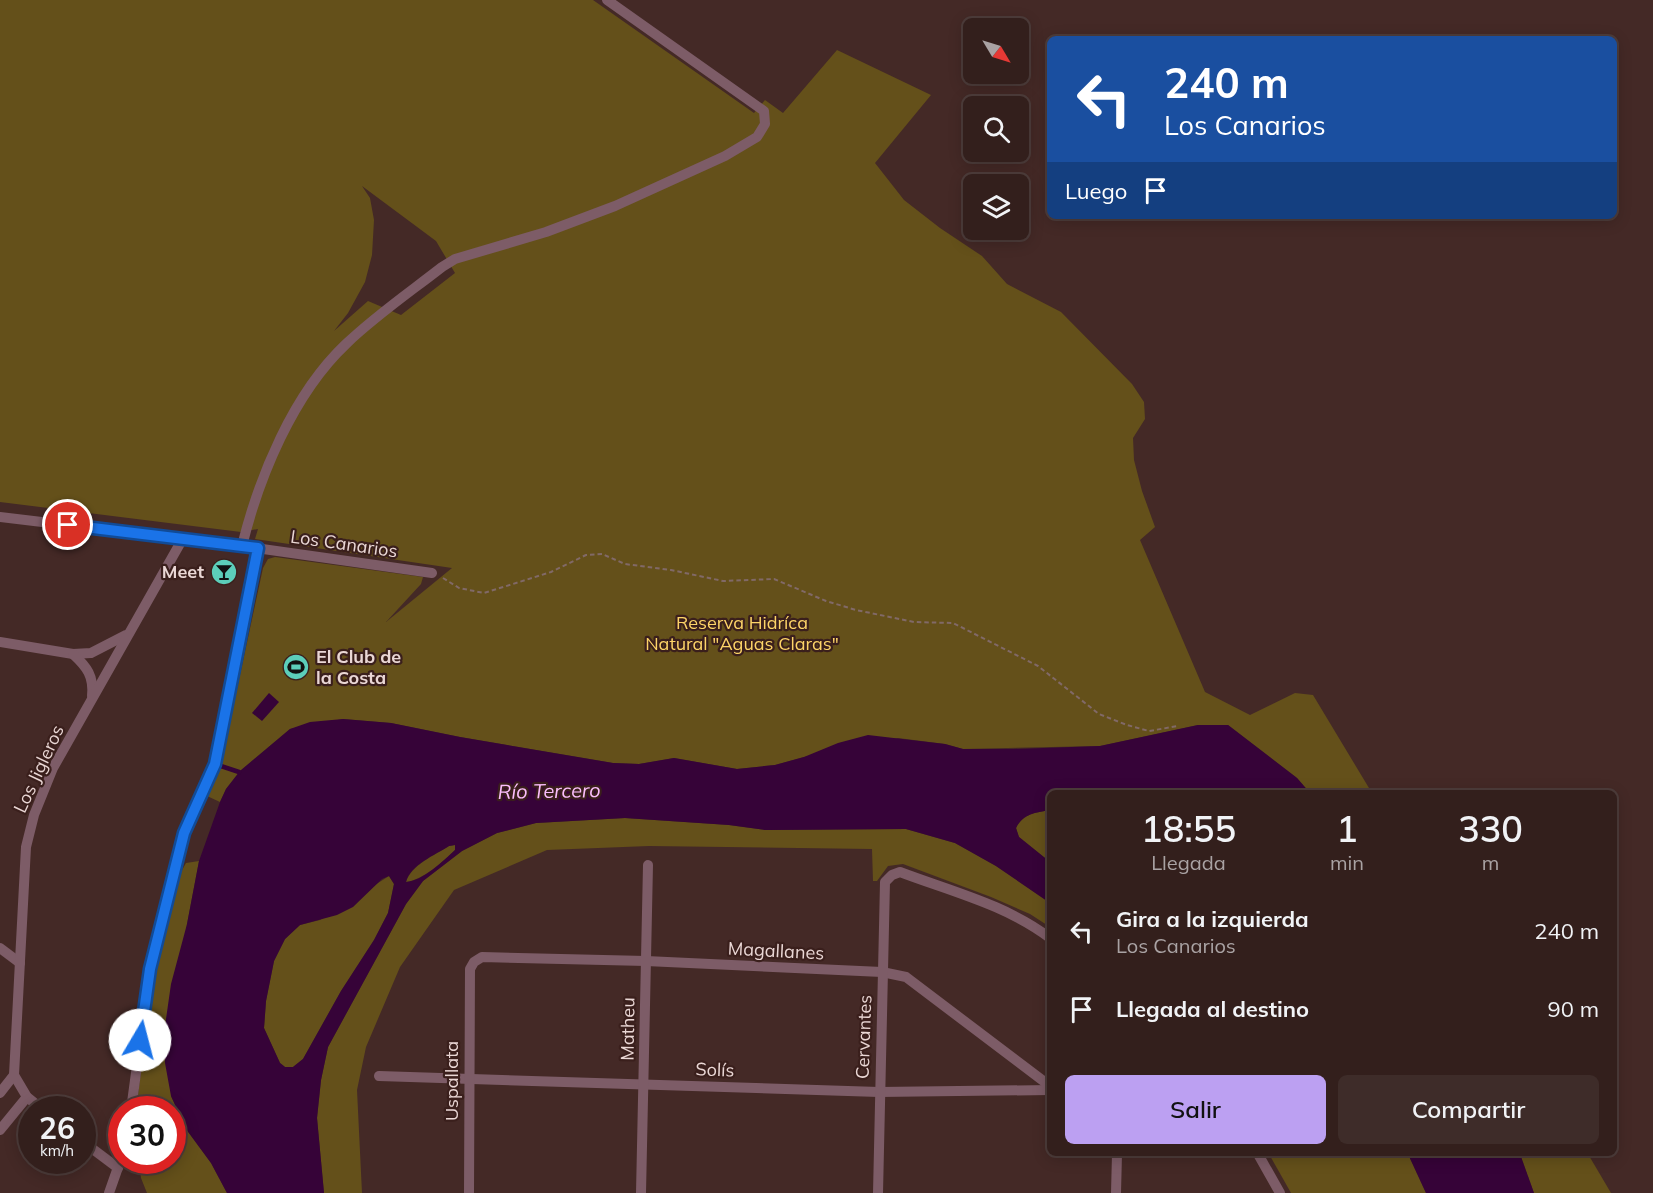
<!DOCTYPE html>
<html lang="es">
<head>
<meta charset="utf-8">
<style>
	body { margin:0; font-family:Mulish,sans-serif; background:#3e2c29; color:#f1f3f6; height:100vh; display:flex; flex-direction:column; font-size:22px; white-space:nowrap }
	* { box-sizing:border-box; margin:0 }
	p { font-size:20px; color:#a9a2a3 }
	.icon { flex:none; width:33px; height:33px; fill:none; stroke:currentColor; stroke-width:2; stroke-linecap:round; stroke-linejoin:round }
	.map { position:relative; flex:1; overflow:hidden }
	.details { position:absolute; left:1047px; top:790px; width:570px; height:366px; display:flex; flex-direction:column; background:#331f1c; border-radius:9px; box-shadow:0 3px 15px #0003,0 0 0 2px #4e3d3b }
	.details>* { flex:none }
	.top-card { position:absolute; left:1047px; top:36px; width:570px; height:183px; border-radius:9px; box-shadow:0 3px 15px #0003,0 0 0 2px #4e3d3b; background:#1a4fa0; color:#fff; overflow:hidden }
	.needle { width:39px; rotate:128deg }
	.buttons { position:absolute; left:963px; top:18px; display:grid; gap:12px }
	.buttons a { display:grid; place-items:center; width:66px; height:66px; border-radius:9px; background:#331f1c; box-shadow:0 3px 15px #0003,0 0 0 2px #4e3d3b; font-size:30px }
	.speed { position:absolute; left:18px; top:1096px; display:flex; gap:12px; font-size:30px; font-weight:700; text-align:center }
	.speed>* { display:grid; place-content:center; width:78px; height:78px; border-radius:50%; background:#331f1c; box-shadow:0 3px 15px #0003,0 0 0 2px #4e3d3b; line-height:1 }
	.speed small { font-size:15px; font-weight:400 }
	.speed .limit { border:9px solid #d22; background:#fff; color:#111 }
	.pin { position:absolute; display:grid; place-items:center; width:51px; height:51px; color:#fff; margin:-26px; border:3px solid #fff; border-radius:50%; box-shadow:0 2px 6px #0007 }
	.me { position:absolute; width:66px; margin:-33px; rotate:8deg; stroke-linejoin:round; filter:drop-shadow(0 0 4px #0008) }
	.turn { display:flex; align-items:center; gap:21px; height:126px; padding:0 18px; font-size:27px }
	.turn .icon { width:78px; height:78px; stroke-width:2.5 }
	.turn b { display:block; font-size:42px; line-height:51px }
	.then { display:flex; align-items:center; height:57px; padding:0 18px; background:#0003; gap:12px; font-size:22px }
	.eta { display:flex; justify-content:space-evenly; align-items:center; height:102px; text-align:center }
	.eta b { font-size:36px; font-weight:600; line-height:42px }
	.cta { display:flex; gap:12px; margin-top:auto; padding:12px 18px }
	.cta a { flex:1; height:69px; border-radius:9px; background:#bca0f2; color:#111; font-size:24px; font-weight:600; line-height:69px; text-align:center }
	.cta a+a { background:#3e2c29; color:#f1f3f6 }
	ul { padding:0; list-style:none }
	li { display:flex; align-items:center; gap:18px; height:78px; padding:0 18px }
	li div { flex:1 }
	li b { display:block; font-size:22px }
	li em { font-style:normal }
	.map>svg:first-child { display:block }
</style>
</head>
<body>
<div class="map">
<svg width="1653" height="1193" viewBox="0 0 1653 1193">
	<rect width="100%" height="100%" fill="#442926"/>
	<g fill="#64501a" fill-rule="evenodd">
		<path d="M0,0H593L754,113L765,100L783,113L837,50L931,95L875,163L904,200L940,228L982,256L1007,284L1061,312L1132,384L1144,402L1145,419L1133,438L1134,460L1142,491L1155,527L1140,540L1205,692L1250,715L1295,693L1313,695L1372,793H1310L1297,778L1228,725H1198L1100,746L963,749L945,744L898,738L804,757L775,765L737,769L674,758L639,764L613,763L460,737L391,723L343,719L290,729L240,771L226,789L220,802L207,796L221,763L263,568L268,559L275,557L423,577L421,584L386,622L452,568L255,539L258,529L241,532L0,502ZM362,186L436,241L455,273L401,315L368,301L334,331L348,313L365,282L372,255L374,220L370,198Z"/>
		<path d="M1050,810V862L1019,837L1016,828C1024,813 1035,813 1050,810Z"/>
		<polygon points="625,818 729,825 765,830 906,829 955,843 996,866 1050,903 1050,927 1030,914 991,897 903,864 888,866 877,881 873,881 872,849 649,846 547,850 454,890 400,967 366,1047 357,1090 362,1193 324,1193 317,1118 321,1080 328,1047 406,904 423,881 462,851 497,833 536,823"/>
		<path d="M455,845V850C443,862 423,880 406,882C411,865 435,855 449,846Z"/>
		<polygon points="199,861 187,924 171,1096 186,1129 211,1163 227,1193 147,1193 141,1178 139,1161 172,1161 172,1110 136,1110 155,964 181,872 186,863"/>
		<polygon points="389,876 394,884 388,913 374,940 341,991 303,1059 293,1067 285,1067 280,1063 264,1028 266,1001 274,961 285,939 300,925 320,920"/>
		<polygon points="1269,1154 1408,1154 1426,1193 1291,1193"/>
		<polygon points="1520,1154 1588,1154 1611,1193 1534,1193"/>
	</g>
	<g fill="#360338" fill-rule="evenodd">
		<polygon points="269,693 279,702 262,721 252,713"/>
		<path d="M343,719L391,723L460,737L613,763L639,764L674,758L737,769L775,765L804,757L838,743L868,735L945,744L963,749H1014L1100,746L1198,725H1228L1297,778L1310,793L1050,794V810C1035,813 1024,813 1016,828L1019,837L1050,862V903L996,866L955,843L906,829L765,830L729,825L625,818L536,823L497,833L462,851L423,881L406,904L328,1047L321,1080L317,1118L324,1193H227L211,1163L186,1129L171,1096L165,1063L164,1033L171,984L187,924L199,861L220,802L226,789L240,771L290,729L310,722ZM455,845V850C443,861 423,881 406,882C410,865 435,855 449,846ZM389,876L394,884L388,913L374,940L341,991L303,1059L293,1067H285L280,1063L264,1028L266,1001L274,961L285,939L300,925L337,915L353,907L382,879Z"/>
		<polygon points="1408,1154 1520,1154 1534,1193 1426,1193"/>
	</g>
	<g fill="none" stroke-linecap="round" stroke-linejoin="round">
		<polyline stroke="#360338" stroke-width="4.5" points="215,764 239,772"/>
		<polyline stroke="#816967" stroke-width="2" stroke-dasharray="4.5 3" stroke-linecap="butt" points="443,578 459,588 484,593 551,572 586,555 602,554 625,564 671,570 723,581 774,579 826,601 856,610 914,622 953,623 1038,666 1099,714 1127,725 1149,731 1178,726"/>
		<g stroke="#7d5c67" stroke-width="10">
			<polyline points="0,517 242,546 432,573"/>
			<path d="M242,546C259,477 293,394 346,344C375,316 410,292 442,267L455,259L546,232L615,206L725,156L757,137L765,124L764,111L607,0"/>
			<polyline points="0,642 73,654 91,653 126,635"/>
			<path d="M73,654C87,667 94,676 92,696"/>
			<polyline points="0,948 20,963"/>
			<polyline points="379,1076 879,1092 1050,1090"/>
			<polyline points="0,1093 14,1075"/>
			<polyline points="43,1110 27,1097 14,1075 26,847 34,815 53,768 182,540"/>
			<polyline points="131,1110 150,969 184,833 215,764 258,548"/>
			<polyline points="0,1130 27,1097"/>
			<polyline points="82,1141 118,1168"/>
			<polyline points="1258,1154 1280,1193"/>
			<polyline points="109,1193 122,1156"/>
			<polyline points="469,1193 470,969 474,962 482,957 646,961 882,972 906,977 1050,1086"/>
			<polyline points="641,1193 648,865"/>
			<path d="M878,1193L885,882L892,875L900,872C950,891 1007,905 1050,938"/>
			<polyline points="1116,1193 1117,1154"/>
		</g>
	</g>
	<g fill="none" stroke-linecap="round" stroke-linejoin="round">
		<g stroke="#114b97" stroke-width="15">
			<polyline id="route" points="68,525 258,548 215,764 184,833 150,969 140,1040"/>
		</g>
		<use href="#route" stroke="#1a73e8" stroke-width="10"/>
	</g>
	<defs>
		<g id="bar-disc" transform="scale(1.35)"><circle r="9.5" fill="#5cceba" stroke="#3a1f1c"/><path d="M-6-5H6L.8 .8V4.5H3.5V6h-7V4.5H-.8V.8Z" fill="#111"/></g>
		<g id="stadium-disc" transform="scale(1.35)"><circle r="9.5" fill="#5cceba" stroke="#3a1f1c"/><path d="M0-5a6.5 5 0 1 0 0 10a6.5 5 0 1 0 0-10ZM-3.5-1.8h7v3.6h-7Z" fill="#111"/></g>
	</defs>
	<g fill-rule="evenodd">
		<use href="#bar-disc" x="224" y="572"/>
		<use href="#stadium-disc" x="296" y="667"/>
	</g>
	<g text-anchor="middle" stroke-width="4.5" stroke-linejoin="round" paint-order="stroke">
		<g font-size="18" fill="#ead7d5" stroke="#3a1f1c">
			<text transform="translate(344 544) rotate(8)" y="6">Los Canarios</text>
			<text transform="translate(39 769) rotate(-65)" y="6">Los Jigleros</text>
			<text transform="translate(776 951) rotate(3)" y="6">Magallanes</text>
			<text transform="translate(628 1029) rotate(-89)" y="6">Matheu</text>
			<text transform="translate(864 1037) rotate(-88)" y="6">Cervantes</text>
			<text transform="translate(715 1070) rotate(2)" y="6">Solís</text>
			<text transform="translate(452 1081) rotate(-90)" y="6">Uspallata</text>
		</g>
		<g font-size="18" font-weight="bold" fill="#ead7d5" stroke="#3a1f1c" text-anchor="end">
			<text x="204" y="578">Meet</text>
			<text x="316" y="663" text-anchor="start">El Club de<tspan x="316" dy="21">la Costa</tspan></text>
		</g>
		<g font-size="18" fill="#fdd468" stroke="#3a1f1c">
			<text x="742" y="629">Reserva Hidríca<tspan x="742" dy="21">Natural "Aguas Claras"</tspan></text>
		</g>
		<g font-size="20" font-style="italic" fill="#fbbdfc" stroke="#3a1f1c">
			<text transform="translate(549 791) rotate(-1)" y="7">Río Tercero</text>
		</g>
	</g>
</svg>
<div class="buttons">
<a><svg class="needle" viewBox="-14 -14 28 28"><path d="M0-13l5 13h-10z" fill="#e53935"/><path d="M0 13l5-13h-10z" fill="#a9a2a3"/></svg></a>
<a><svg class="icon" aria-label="search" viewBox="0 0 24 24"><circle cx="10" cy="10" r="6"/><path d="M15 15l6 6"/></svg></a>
<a><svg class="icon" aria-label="layers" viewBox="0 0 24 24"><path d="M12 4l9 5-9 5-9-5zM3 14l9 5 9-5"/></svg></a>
</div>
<div class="speed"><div>26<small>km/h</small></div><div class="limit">30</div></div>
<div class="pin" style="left:68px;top:525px;background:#d93025"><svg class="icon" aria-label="arrive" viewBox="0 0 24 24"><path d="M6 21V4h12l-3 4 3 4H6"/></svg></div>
<svg class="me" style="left:140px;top:1040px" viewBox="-20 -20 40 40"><circle r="19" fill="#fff"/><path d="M0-13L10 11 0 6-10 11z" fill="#1a73e8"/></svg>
<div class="top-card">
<div class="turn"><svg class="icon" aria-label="left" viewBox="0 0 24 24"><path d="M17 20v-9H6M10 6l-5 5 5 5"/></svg><div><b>240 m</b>Los Canarios</div></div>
<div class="then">Luego<svg class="icon" aria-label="arrive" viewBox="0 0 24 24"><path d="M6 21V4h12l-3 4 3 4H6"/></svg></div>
</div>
<section class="details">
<div class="eta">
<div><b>18:55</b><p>Llegada</p></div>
<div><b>1</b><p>min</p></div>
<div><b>330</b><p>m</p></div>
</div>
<ul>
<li><svg class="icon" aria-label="left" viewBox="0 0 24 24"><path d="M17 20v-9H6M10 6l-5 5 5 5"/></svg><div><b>Gira a la izquierda</b><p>Los Canarios</p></div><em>240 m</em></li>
<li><svg class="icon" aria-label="arrive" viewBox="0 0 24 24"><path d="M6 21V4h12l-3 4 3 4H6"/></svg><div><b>Llegada al destino</b></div><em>90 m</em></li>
</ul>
<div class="cta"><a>Salir</a><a>Compartir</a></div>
</section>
</div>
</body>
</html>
